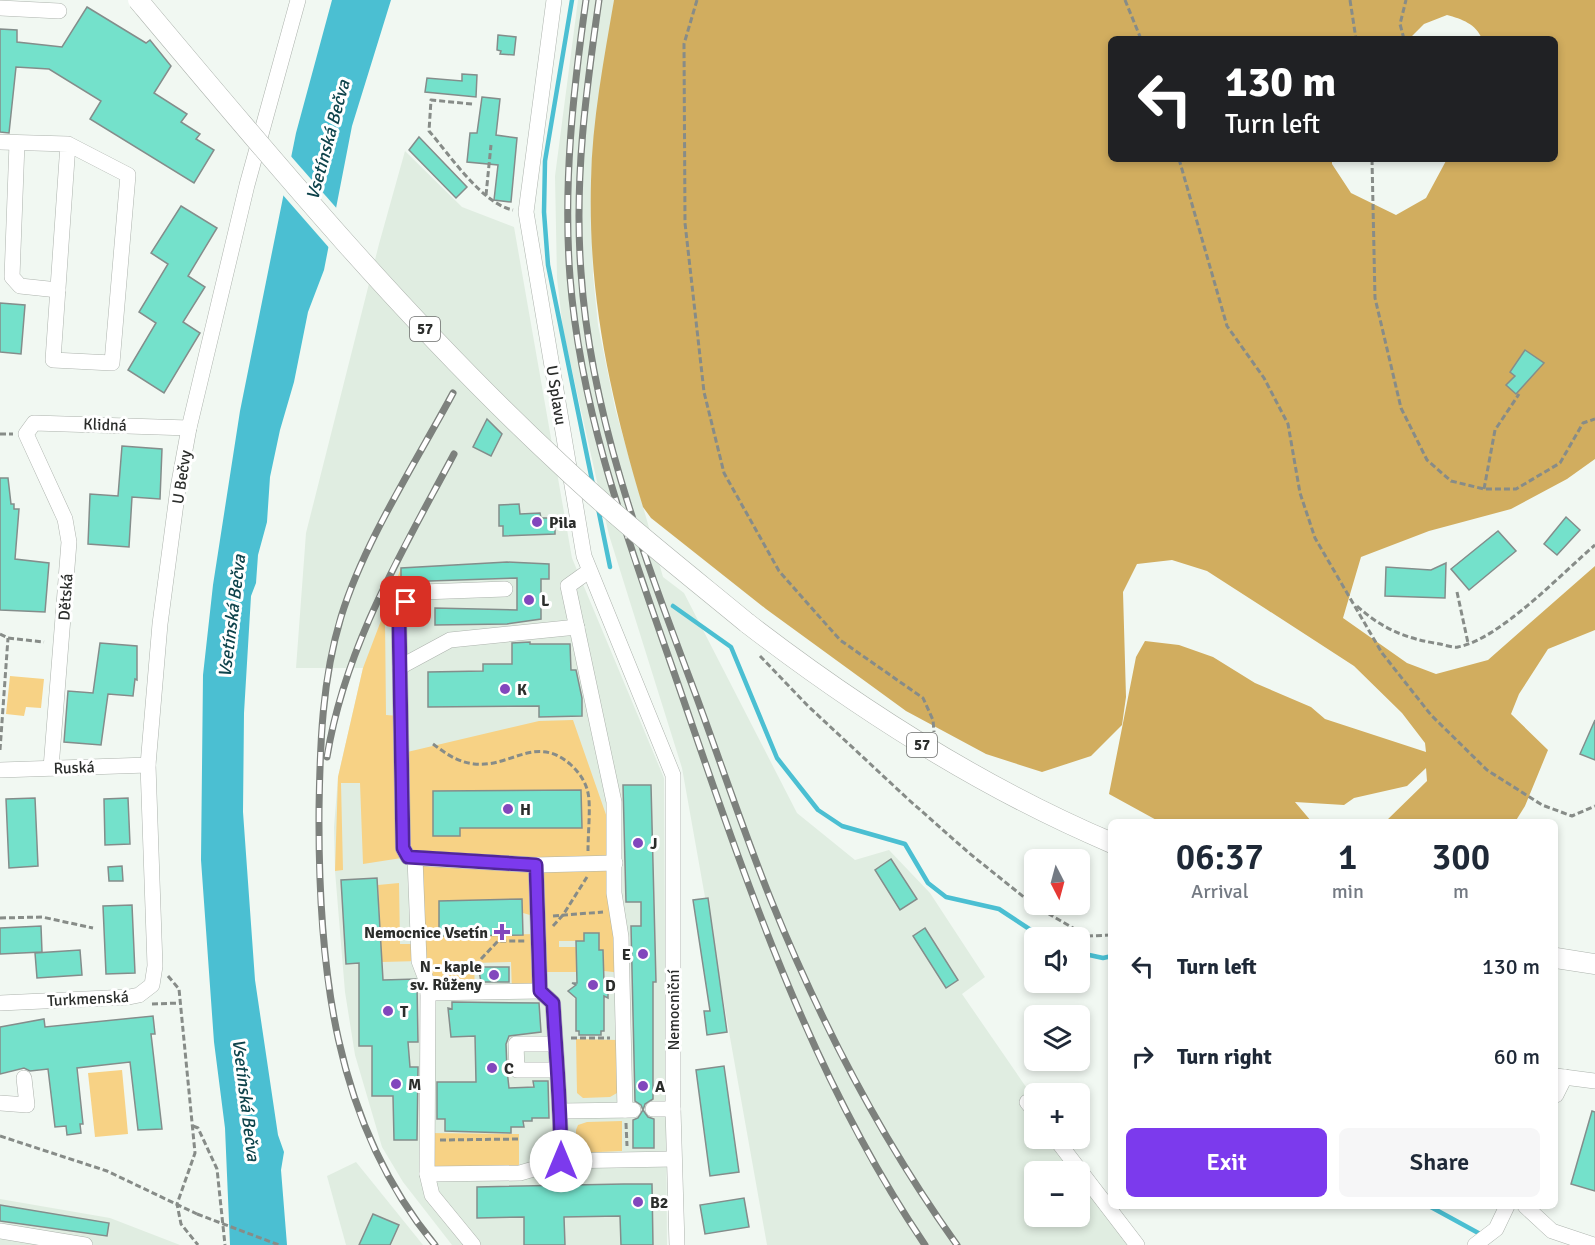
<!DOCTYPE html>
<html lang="en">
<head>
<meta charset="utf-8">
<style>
	body { margin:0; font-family:Signika,sans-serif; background:#f6f6f7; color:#1f2937; height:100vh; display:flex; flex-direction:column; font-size:22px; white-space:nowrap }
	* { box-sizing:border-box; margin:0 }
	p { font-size:20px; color:#747a83 }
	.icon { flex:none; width:33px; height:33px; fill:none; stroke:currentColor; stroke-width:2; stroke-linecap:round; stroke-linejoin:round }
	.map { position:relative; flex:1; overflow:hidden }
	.side { position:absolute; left:1108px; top:819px; width:450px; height:390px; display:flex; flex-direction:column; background:#fff; border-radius:9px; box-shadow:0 3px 9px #0003 }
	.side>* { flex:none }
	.hud { position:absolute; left:1108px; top:36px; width:450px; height:126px; border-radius:9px; box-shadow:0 3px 9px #0003; background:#202124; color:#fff; overflow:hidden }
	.needle { width:39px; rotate:174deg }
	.fabs { position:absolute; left:1024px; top:849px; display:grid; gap:12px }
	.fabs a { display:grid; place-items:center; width:66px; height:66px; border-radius:9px; background:#fff; box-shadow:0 3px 9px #0003; font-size:30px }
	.pin { position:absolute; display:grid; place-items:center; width:51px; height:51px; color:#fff; margin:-26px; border-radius:12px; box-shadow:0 3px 9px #0006 }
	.me { position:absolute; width:66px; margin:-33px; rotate:0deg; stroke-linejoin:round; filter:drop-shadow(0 0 4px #0008) }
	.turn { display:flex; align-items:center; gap:21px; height:126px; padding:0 18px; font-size:27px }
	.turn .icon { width:78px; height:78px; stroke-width:2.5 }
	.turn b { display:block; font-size:42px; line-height:51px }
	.eta { display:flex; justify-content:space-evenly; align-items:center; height:102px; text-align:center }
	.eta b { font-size:36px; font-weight:600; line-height:42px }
	.primary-button { display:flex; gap:12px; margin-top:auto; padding:12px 18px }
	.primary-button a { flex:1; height:69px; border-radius:9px; background:#7c3aed; color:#fff; font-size:24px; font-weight:600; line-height:69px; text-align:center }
	.primary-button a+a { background:#f6f6f7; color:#1f2937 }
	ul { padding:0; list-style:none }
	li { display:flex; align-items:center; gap:18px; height:90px; padding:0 18px }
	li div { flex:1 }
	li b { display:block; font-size:22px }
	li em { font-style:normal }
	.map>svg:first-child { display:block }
</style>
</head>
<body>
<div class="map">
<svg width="1595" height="1245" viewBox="0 0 1595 1245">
	<rect width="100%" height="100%" fill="#f1f8f2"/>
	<g fill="#e0ede1" fill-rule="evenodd">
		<path d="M578,0H614L591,178L593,275L598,325L615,408L663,577L684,593L797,813L855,860L889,850L930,893L985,977L962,994L1035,1100V1138L1063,1139L1143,1245H767L682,768L609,535L563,330L557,278L555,176ZM1035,1172H1080V1216H1035Z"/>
		<polygon points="405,151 462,207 514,227 572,558 664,778 667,1245 452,1245 403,1182 382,1147 355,1055 345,992 335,871 334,827 338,777 363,668 296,668 306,533 379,244"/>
		<polygon points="356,1162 423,1245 346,1245 327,1176"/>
		<polygon points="0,1199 110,1218 180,1245 0,1245"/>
	</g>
	<g fill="#f7d285" fill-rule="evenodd">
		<path d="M401,568C401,589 408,597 399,618L385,619L386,715L400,716L403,753L539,721L573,720L611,829L622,973L604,971L603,951L599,950V934L584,933V941H559V947H577V972H540V991L512,992L511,962L474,963L475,992L428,993L419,961L382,962L378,885L399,883L400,944H418L408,857L363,864L360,783H341L343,870L335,871L338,777L363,668ZM581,790L582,828H460V836H433L434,791ZM522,899L523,913L537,917L538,934L439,936V901Z"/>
		<polygon points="10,676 44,679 41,708 26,707 24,716 6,714"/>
		<polygon points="576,1039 617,1040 617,1093 610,1097 583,1098 577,1093"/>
		<polygon points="122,1070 128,1134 95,1137 88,1073"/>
		<polygon points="622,1121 622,1151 576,1153 576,1130 578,1125 587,1122"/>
		<polygon points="427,1133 519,1134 519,1169 427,1174"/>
	</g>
	<path fill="#d1ad5f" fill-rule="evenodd" d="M614,0H1595V459L1567,479L1511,509L1429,531L1361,557L1343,618L1407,663L1436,674L1488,660L1595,566V630L1548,649L1519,694L1511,714L1548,750L1525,806L1515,822H1385L1427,781L1426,768L1407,786L1354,798L1344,805L1295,802L1311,821L1309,822H1160L1109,794L1136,657L1145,641L1179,645L1213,657L1255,683L1311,707L1325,719L1426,752L1425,743L1402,713L1354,666L1266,609L1207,571L1172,560L1137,564L1123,592L1126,697L1122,725L1091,756L1042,772L986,754L906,711L766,609L651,518L643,507C610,396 588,298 591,181C592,121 604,59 614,0ZM1447,15C1462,19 1476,24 1482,39H1556V159H1447L1426,198L1396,215L1351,193L1332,164V159H1112V39H1409L1424,24Z"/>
	<polygon fill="#4bbfd2" points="332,0 391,0 352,126 324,270 308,312 294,382 280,430 270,477 267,522 258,555 256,583 251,596 244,713 243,812 255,980 278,1135 284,1152 281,1170 287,1245 230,1245 225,1128 214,1042 201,860 203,675 213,585 240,411 296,133"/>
	<polygon fill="#f1f8f2" points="289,154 339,211 331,250 282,194"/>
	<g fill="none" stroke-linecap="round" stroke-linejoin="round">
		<g stroke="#4bbfd2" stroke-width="4.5">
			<polyline points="572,0 545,161 544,212 548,265 593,485"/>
			<polyline points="598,508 610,567"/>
			<polyline points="673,606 731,647 777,758 818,810 842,826 905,844 928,883 946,897 999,909 1043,938"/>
			<polyline points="1080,953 1103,958 1112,956"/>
			<polyline points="1429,1206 1482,1235"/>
		</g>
	</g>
	<g fill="#74e1cb" stroke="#848d8b" stroke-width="1.5">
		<polygon points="87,7 146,43 150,40 171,66 154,93 187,114 181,122 200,134 196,139 214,150 194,183 90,119 101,101 49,69 16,67 9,133 0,132 0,29 17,30 17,42 62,47"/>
		<polygon points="498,35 516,37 514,55 500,54 501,51 497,50"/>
		<polygon points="462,74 477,75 476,97 425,92 427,78 462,81"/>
		<polygon points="482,97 500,99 496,135 517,138 511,202 494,200 498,165 467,162 470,133 477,133"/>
		<polygon points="419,137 467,187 456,198 409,150"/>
		<polygon points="181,206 217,228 188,276 205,287 183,322 200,333 164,393 128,370 156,323 139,312 168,264 151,253"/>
		<polygon points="0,303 25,305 21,354 0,352"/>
		<polygon points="1525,350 1544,363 1516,394 1506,385 1515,376 1510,372"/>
		<polygon points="487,419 502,434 491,456 473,447"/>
		<polygon points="122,446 162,449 160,499 132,497 129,547 88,544 90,494 118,496"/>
		<polygon points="0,478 8,478 11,504 14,504 14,509 19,509 15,559 49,563 45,612 0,610"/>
		<polygon points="519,504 520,514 540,513 541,518 555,518 555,534 503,536 503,526 499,526 499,505"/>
		<polygon points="1566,517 1580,530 1557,555 1544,544"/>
		<polygon points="1498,531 1516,551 1469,590 1451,569"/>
		<polygon points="507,562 549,564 549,579 541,579 541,619 507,624 435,625 435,608 517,610 517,578 401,582 401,568"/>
		<polygon points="1446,563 1445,598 1385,596 1386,567 1431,570"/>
		<polygon points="530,642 530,644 570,644 571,670 576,670 582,698 582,716 539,717 539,706 428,707 428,672 483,671 483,664 512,664 512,643"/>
		<polygon points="100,643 137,646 137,680 135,679 133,696 108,694 101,745 64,742 68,691 93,693"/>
		<polygon points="1595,720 1595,760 1580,754"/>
		<polygon points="623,785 651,785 656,982 653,982 653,1099 645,1104 643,1110 648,1117 654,1119 654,1148 633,1148 633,1120 638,1118 643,1110 641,1105 635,1101 631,926 641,926 641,902 626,902"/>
		<polygon points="581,790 582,828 460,828 460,836 433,836 433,791"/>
		<polygon points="35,798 38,866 9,868 6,799"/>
		<polygon points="128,798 130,844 105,845 104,799"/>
		<polygon points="891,859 917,899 900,910 875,870"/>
		<polygon points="122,866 123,881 109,881 108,867"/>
		<polygon points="377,878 383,980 416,979 417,984 418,1042 408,1042 410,1067 418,1067 417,1140 394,1140 393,1096 372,1096 372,1046 359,1046 359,963 346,964 341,880"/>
		<polygon points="708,898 727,1032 707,1035 704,1011 710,1011 693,900"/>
		<polygon points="522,899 523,935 439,936 439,901"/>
		<polygon points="132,905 135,973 106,974 103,906"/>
		<polygon points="41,926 42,952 0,954 0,928"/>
		<polygon points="925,928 958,980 946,988 913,936"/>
		<polygon points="584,933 599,933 599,950 603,950 604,983 608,983 608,998 604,996 604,1031 601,1031 601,1035 579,1035 579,1031 576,1031 576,998 568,991 576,985 572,983 577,983 576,941 584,941"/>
		<polygon points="80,950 82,975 37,978 35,953"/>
		<polygon points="484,967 509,967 509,982 481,982 479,971"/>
		<polygon points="452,1002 539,1003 541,1032 509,1036 506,1044 507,1070 509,1088 534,1087 533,1081 548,1081 549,1118 532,1118 532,1121 523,1121 524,1127 511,1127 511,1133 445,1131 445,1119 437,1119 437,1082 476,1082 475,1036 451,1037 448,1008 452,1009"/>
		<polygon points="153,1016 155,1034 151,1034 162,1129 138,1130 130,1062 77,1068 83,1124 80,1124 81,1133 67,1135 66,1126 55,1127 48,1069 30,1071 24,1068 0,1074 0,1027 44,1019 45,1027"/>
		<polygon points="724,1066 739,1172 710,1176 696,1070"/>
		<polygon points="1592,1111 1595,1112 1595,1191 1571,1184"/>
		<polygon points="624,1184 652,1184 653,1245 621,1245 620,1216 564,1217 565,1245 524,1245 524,1217 477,1218 477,1187"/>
		<polygon points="744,1198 749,1227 705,1234 700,1205"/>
		<polygon points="0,1205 109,1223 107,1236 0,1221"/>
		<polygon points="373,1214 399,1225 390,1245 359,1245"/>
	</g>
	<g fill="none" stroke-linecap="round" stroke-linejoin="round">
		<g stroke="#adb3ad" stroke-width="16">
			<g id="minor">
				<polyline points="554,0 526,212 584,556 673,775 673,1109 677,1245"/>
				<polyline points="0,8 59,11"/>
				<polyline points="0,142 68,144 128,175 112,363 53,360 68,144"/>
				<polyline points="17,143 12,277 20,286 58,290"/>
				<polyline points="589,571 568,586 614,802 614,893 621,937 625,1110"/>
				<polyline points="505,589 422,592 406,602 399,618 403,848 408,857 415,858 536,865 615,863"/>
				<polyline points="400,667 450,640 577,627"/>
				<polyline points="51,768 69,542 65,519 26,434 34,423 189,428"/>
				<polyline points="0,770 148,765"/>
				<polyline points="415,858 419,961 427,982 428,993 427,1174 432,1195 473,1245"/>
				<path d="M536,865L540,991L553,1003C556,1056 561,1108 561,1161"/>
				<polyline points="428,993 540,991"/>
				<polyline points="0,1003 129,997 139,995 152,985 155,966 148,765 160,624 178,488 189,428 247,185 298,0"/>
				<polyline points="555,1044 516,1044 517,1070 556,1070"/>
				<polyline points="1556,1076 1595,1081"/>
				<polyline points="1556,1095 1565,1077"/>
				<polyline points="1027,1102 1035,1112"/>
				<polyline points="0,1103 27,1105 24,1078"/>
				<polyline points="653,1109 673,1109"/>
				<polyline points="561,1111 633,1110"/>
				<polyline points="1055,1138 1137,1245"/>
				<polyline points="427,1174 520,1173 561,1161 674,1159"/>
				<polyline points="1525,1206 1552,1231 1594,1245"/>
				<polyline points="0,1231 85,1245"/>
				<polyline points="1475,1245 1496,1229 1507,1206"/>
			</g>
		</g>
		<g stroke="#adb3ad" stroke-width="21">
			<g id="major">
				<path d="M747,623C860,710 980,787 1112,843"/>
				<polyline points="1556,958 1595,964"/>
			</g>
		</g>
		<g stroke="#878c88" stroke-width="3" stroke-dasharray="6 3" stroke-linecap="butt">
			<polyline points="697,0 684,44 685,223 704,392 724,473 779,571 840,640 923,698 933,720 934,732"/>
			<polyline points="1125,0 1141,39"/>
			<polyline points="1350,0 1356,39"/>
			<polyline points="1404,39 1400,24 1406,0"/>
			<path d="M472,104L431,100L429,131C449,154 482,204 513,210"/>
			<polyline points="1179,159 1227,326 1264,378 1288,424 1300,493 1315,538 1382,653 1431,715 1487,770 1542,805 1572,816 1595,806"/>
			<polyline points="1372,159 1375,298 1401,408 1427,460 1451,481 1484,489 1516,489 1560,463 1583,423 1595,419"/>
			<polyline points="486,195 491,145"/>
			<polyline points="0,434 13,434"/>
			<polyline points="1484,489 1495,430 1519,394"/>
			<polyline points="1457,592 1468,643"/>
			<path d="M1357,606C1382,629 1407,639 1440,644C1445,645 1453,648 1458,647C1500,639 1562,573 1595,545"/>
			<polyline points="0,634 8,638 44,642"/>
			<polyline points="760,656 808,706 909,800 969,853 1035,906 1087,936 1112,935"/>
			<path d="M433,744C445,753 457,762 474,764C511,768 535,734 570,764C581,774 588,785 589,800C590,816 588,834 588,851"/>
			<polyline points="0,750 8,638"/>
			<polyline points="553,916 603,912"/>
			<polyline points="0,918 42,917 93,928"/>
			<polyline points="553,926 563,915 587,877"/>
			<polyline points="481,959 498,941 525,941"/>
			<polyline points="168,976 179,989 195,1153 177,1204 181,1224 198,1245"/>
			<polyline points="152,1004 180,1003"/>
			<polyline points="571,1038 610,1038"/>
			<polyline points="626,1123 627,1146"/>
			<polyline points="193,1126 198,1128 217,1169 225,1245"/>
			<polyline points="0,1136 107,1171 197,1214"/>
			<polyline points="440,1140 519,1139"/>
		</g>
		<use href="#minor" stroke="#fff" stroke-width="15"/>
		<use href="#major" stroke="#fff" stroke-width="20"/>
		<g stroke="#7d817d" stroke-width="7">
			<g id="rail">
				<path d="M586,0C573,92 563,184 570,277C581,418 632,551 678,684C745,878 809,1074 925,1245"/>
				<path d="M599,0C586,91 574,180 581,272C590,412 642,551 691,682C718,754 742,828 771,900C820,1021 881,1139 957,1245"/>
				<path d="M327,757C345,646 402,552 454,454"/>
				<path d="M435,1245C333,1122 318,964 319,810C320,744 322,680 341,617C364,542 416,462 453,393"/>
			</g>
		</g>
		<use href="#rail" stroke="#fff" stroke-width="4.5" stroke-dasharray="14" stroke-linecap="butt"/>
		<g stroke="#adb3ad" stroke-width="21" stroke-linecap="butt">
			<path id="major-bridge" d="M138,0C272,160 407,322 560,464C619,520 684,571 747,623"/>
		</g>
		<polyline stroke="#878c88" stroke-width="3" stroke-dasharray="6 3" stroke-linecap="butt" points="197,1214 279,1245"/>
		<use href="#major-bridge" stroke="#fff" stroke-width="20"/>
	</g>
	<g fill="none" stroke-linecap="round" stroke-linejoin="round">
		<g stroke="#51269a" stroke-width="15">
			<path id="route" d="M406,602L399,618L403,848L408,857L536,865L540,991L553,1003C556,1056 561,1108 561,1161"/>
		</g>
		<use href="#route" stroke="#7c3aed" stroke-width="10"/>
	</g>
	<g fill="#8247bd" stroke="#fff" stroke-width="2">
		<circle cx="537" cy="522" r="6"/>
		<circle cx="529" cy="600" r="6"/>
		<circle cx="505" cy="689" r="6"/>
		<circle cx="508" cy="809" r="6"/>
		<circle cx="638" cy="843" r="6"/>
		<path d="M499 923h6v6h6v6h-6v6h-6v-6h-6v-6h6z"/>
		<circle cx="643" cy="954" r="6"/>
		<circle cx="494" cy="975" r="6"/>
		<circle cx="593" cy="985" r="6"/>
		<circle cx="388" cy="1011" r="6"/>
		<circle cx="492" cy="1068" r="6"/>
		<circle cx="396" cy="1084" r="6"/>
		<circle cx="643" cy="1086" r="6"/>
		<circle cx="638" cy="1202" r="6"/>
	</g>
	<g text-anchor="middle" stroke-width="6" stroke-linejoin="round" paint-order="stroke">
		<g fill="#fff" stroke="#6b6c6b" stroke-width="1.5">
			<rect x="410" y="317" width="30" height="24" rx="4.5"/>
			<rect x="907" y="733" width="30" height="24" rx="4.5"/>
		</g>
		<g font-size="15" font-weight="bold" fill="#2b2d2b">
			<text x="425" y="334">57</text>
			<text x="922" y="750">57</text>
		</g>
		<g font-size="16" fill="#2b2d2b" stroke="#fff">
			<text transform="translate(557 395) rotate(81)" y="6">U Splavu</text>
			<text transform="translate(105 424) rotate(2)" y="6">Klidná</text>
			<text transform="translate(181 477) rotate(-81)" y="6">U Bečvy</text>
			<text transform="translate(65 597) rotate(-86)" y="6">Dětská</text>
			<text transform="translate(74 767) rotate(-2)" y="6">Ruská</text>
			<text transform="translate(88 998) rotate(-3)" y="6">Turkmenská</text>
			<text transform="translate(673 1010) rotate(-90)" y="6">Nemocniční</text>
		</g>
		<g font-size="16" font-weight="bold" fill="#2b2d2b" stroke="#fff" text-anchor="start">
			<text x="549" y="528">Pila</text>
			<text x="541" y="606">L</text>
			<text x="517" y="695">K</text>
			<text x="520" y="815">H</text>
			<text x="650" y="849">J</text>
			<text x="488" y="938" text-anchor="end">Nemocnice Vsetín</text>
			<text x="631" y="960" text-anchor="end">E</text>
			<text x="482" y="972" text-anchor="end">N - kaple<tspan x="482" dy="18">sv. Růženy</tspan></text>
			<text x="605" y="991">D</text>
			<text x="400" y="1017">T</text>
			<text x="504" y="1074">C</text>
			<text x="408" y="1090">M</text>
			<text x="655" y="1092">A</text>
			<text x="650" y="1208">B2</text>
		</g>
		<g font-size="18" font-style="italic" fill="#0e434b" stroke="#fff">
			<text transform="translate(328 140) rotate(-75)" y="6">Vsetínská Bečva</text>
			<text transform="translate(232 616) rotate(-83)" y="6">Vsetínská Bečva</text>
			<text transform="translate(246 1100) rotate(83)" y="6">Vsetínská Bečva</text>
		</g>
	</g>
</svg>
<div class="fabs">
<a><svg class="needle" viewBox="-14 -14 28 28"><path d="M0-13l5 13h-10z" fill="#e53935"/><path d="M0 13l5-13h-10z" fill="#747a83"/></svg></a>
<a><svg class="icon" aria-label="sound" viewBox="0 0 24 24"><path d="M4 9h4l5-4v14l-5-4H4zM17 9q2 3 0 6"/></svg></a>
<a><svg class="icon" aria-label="layers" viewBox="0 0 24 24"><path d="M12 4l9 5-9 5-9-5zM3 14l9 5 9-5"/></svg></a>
<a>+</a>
<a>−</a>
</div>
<div class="pin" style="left:406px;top:602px;background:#d93025"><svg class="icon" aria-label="arrive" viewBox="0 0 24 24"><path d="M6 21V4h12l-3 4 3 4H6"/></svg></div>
<svg class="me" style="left:561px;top:1161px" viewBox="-20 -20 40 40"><circle r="19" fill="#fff"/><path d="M0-13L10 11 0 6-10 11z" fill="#7c3aed"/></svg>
<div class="hud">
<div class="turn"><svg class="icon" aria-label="left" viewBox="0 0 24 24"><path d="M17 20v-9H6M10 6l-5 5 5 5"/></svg><div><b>130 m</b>Turn left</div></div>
</div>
<section class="side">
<div class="eta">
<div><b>06:37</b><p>Arrival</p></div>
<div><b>1</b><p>min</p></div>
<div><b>300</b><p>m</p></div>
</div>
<ul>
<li><svg class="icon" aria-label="left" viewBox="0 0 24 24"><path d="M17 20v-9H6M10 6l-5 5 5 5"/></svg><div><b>Turn left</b></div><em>130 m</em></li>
<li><svg class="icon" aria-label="right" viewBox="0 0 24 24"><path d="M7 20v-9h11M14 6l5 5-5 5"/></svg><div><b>Turn right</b></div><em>60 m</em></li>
</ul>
<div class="primary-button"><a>Exit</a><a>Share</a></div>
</section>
</div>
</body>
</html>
